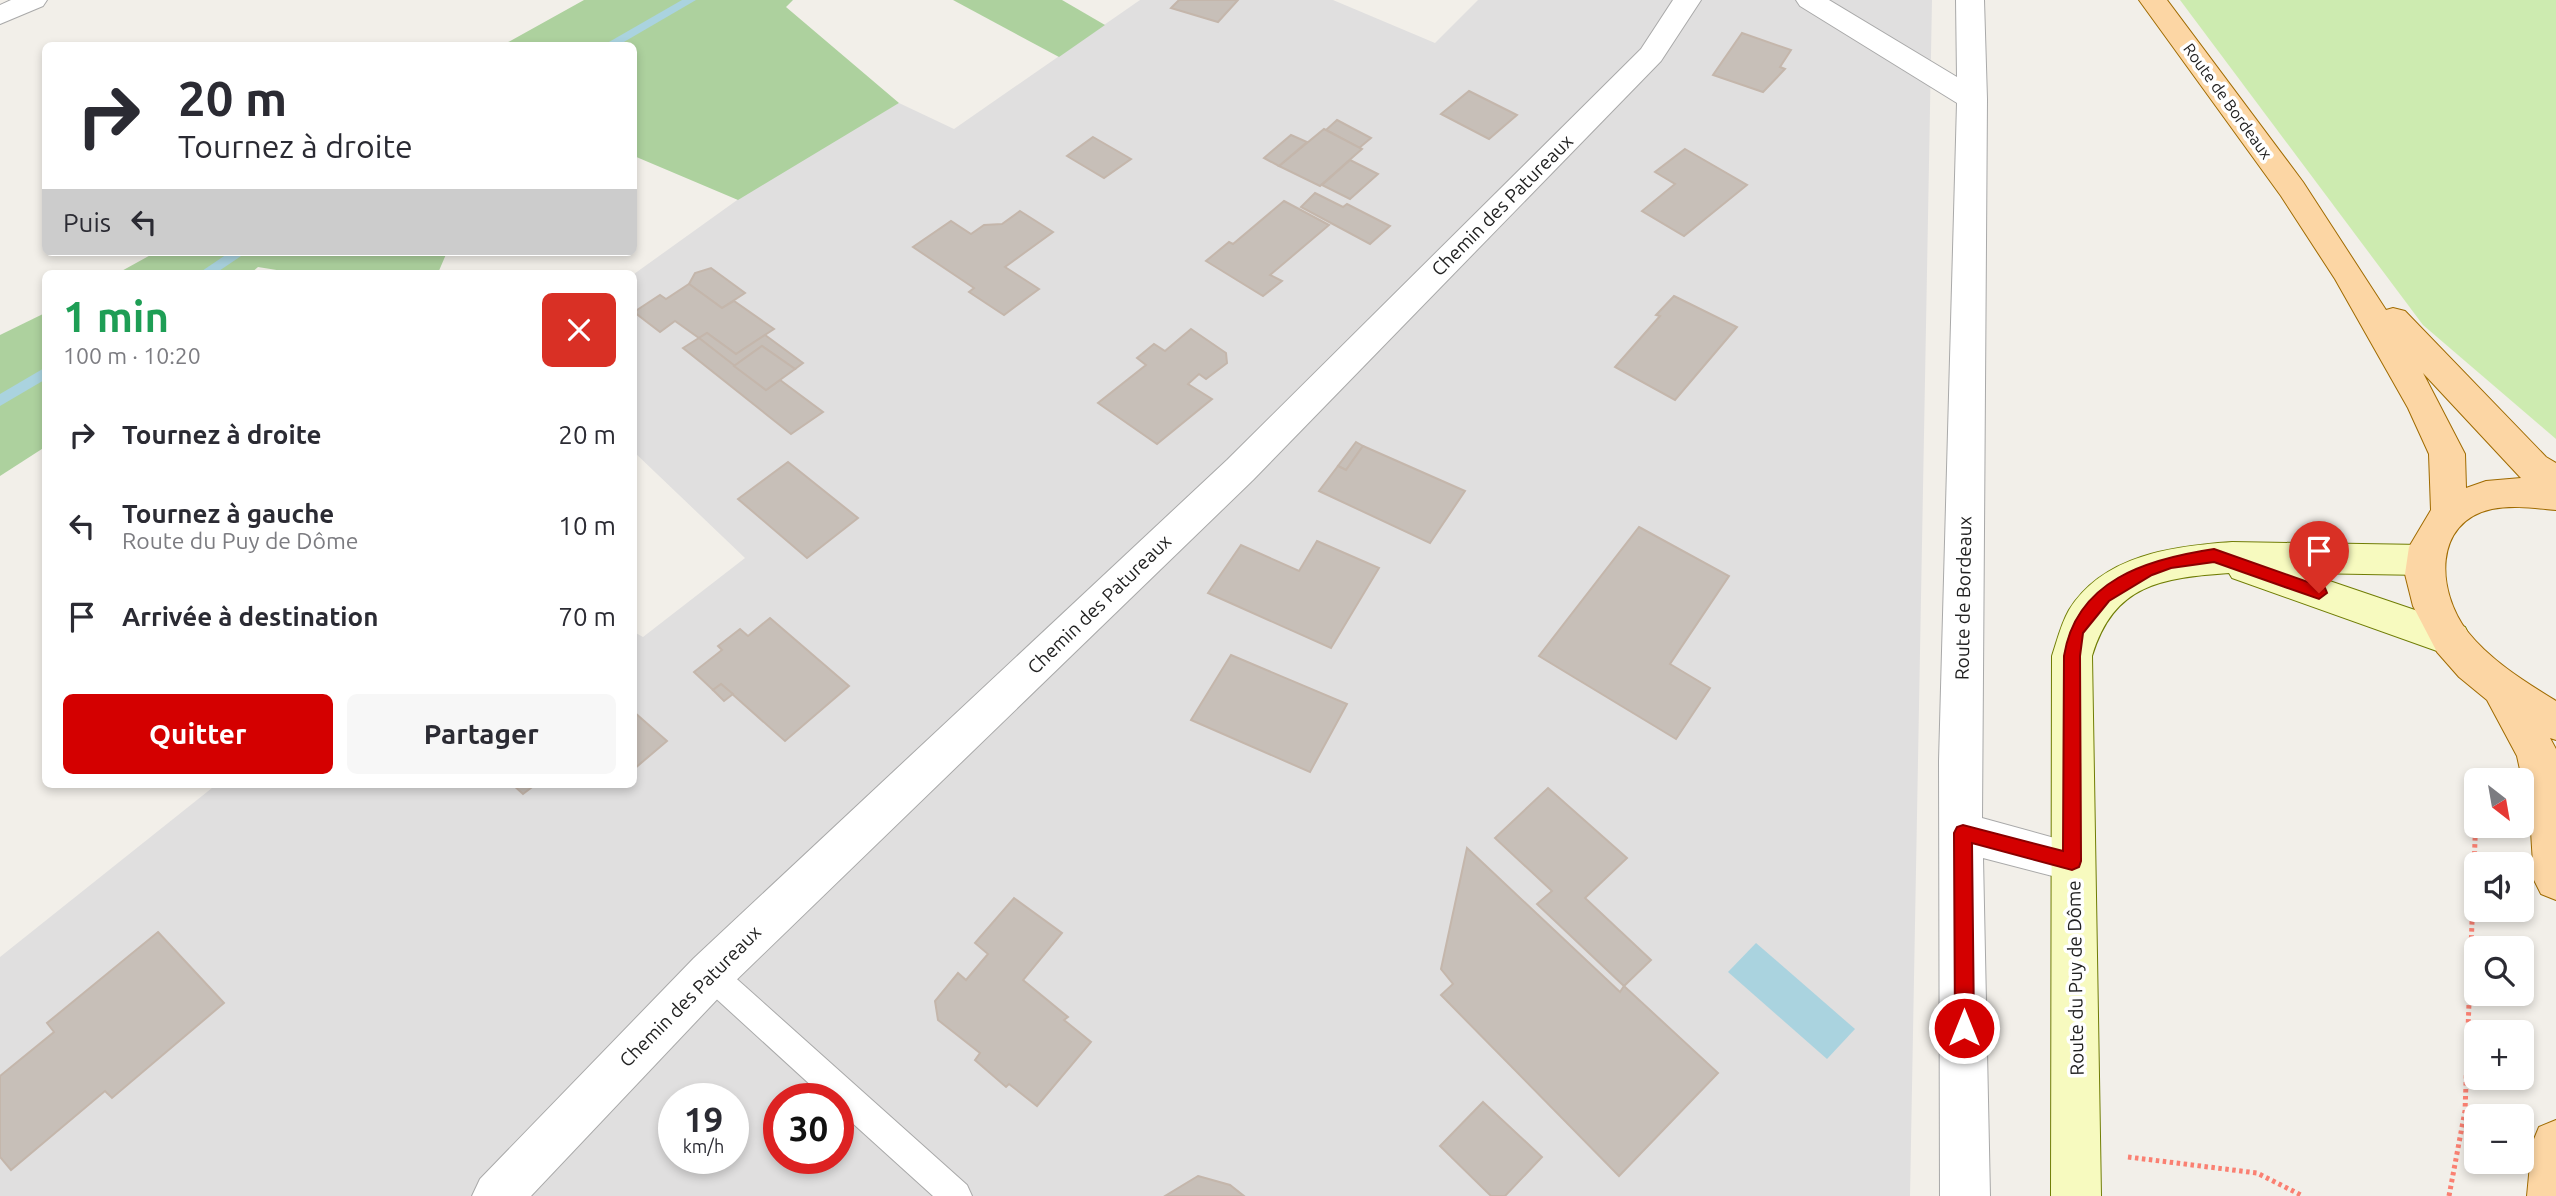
<!DOCTYPE html>
<html lang="fr">
<head>
<meta charset="utf-8">
<style>
	body { margin:0; font-family:Ubuntu,sans-serif; background:#f7f7f7; color:#2b2b33; height:100vh; display:flex; flex-direction:column; font-size:26px; white-space:nowrap }
	* { box-sizing:border-box; margin:0 }
	p { font-size:23px; color:#7c7c81 }
	.icon { flex:none; width:38px; height:38px; fill:none; stroke:currentColor; stroke-width:2; stroke-linecap:round; stroke-linejoin:round }
	.map { position:relative; flex:1; overflow:hidden }
	.side { position:absolute; left:42px; top:270px; width:595px; height:518px; display:flex; flex-direction:column; background:#fff; border-radius:10px; box-shadow:0 4px 10px #0003 }
	.side>* { flex:none }
	.banner { position:absolute; left:42px; top:42px; width:595px; height:214px; border-radius:10px; box-shadow:0 4px 10px #0003; background:#fff; color:#2b2b33; overflow:hidden }
	.needle { width:46px; rotate:149deg }
	.buttons { position:absolute; left:2464px; top:768px; display:grid; gap:14px }
	.buttons a { display:grid; place-items:center; width:70px; height:70px; border-radius:10px; background:#fff; box-shadow:0 4px 10px #0003; font-size:35px }
	.speed { position:absolute; left:658px; top:1083px; display:flex; gap:14px; font-size:35px; font-weight:700; text-align:center }
	.speed>* { display:grid; place-content:center; width:91px; height:91px; border-radius:50%; background:#fff; box-shadow:0 4px 10px #0003; line-height:1 }
	.speed small { font-size:18px; font-weight:400 }
	.speed .limit { border:10px solid #d22; background:#fff; color:#111 }
	.pin { position:absolute; display:grid; place-items:center; width:60px; height:60px; color:#fff; margin:-72px -30px; border-radius:50% 50% 50% 0; rotate:-45deg; box-shadow:0 0 7px #0007 }
	.pin .icon { rotate:45deg }
	.me { position:absolute; width:77px; margin:-38px; rotate:0deg; stroke-linejoin:round; filter:drop-shadow(0 0 5px #0008) }
	.turn { display:flex; align-items:center; gap:24px; height:147px; padding:0 21px; font-size:32px }
	.turn .icon { width:91px; height:91px; stroke-width:2.5 }
	.turn b { display:block; font-size:49px; line-height:60px }
	.then { display:flex; align-items:center; height:66px; padding:0 21px; background:#0003; gap:14px; font-size:26px }
	.round { display:grid; place-items:center; flex:none; width:74px; height:74px; border-radius:10px; background:#f7f7f7 }
	.summary { display:flex; align-items:center; justify-content:space-between; height:119px; padding:0 21px }
	h1 { font-size:42px; font-weight:600; line-height:52px; color:#1e9e55 }
	.primary-button { display:flex; gap:14px; margin-top:auto; padding:14px 21px }
	.primary-button a { flex:1; height:80px; border-radius:10px; background:#d40000; color:#fff; font-size:28px; font-weight:600; line-height:80px; text-align:center }
	.primary-button a+a { background:#f7f7f7; color:#2b2b33 }
	ul { padding:0; list-style:none }
	li { display:flex; align-items:center; gap:21px; height:91px; padding:0 21px }
	li div { flex:1 }
	li b { display:block; font-size:26px }
	li em { font-style:normal }
	.map>svg:first-child { display:block }
</style>
</head>
<body>
<div class="map">
<svg width="2556" height="1196" viewBox="0 0 2556 1196">
	<rect width="100%" height="100%" fill="#f2efe9"/>
	<path fill="#e0dfdf" fill-rule="evenodd" d="M1140,0H1333L1435,43L1478,0H1932L1910,1196H0V957L217,784H634V632L643,637L745,558L634,452V274L765,180L899,103L954,129ZM674,1099H733V1158H674ZM779,1099H838V1158H779Z"/>
	<polygon fill="#cdebb0" points="2180,0 2556,0 2556,439 2423,325"/>
	<g fill="#add19e">
		<polygon points="584,0 793,0 786,7 899,103 738,200 634,156 634,46 503,45"/>
		<polygon points="953,0 1062,0 1105,25 1059,57"/>
		<polygon points="156,252 447,252 438,273 295,273 258,267 251,273 118,273"/>
		<polygon points="45,313 45,447 0,476 0,335"/>
	</g>
	<polygon fill="#aad3df" points="1756,943 1855,1029 1827,1059 1728,972"/>
	<g fill="none" stroke-linecap="round" stroke-linejoin="round">
		<g fill="#aad3df" fill-rule="evenodd">
			<polygon points="682,0 696,0 617,46 602,46"/>
			<polygon points="230,252 247,252 216,273 199,273"/>
			<polygon points="46,367 46,379 0,406 0,394"/>
		</g>
	</g>
	<g fill="#c7bfb8" stroke="#c4b6ab" stroke-width="2">
		<polygon points="1179,0 1238,0 1218,22 1171,8"/>
		<polygon points="1742,33 1791,50 1780,67 1785,69 1763,92 1713,75"/>
		<polygon points="1469,91 1517,115 1489,139 1441,114"/>
		<polygon points="1337,120 1371,138 1359,148 1326,130"/>
		<polygon points="1324,129 1362,149 1320,186 1279,166"/>
		<polygon points="1291,135 1307,142 1279,166 1264,158"/>
		<polygon points="1093,137 1131,159 1104,178 1067,156"/>
		<polygon points="1685,149 1747,185 1684,236 1642,211 1675,184 1655,172"/>
		<polygon points="1350,160 1378,174 1350,199 1322,185"/>
		<polygon points="1315,193 1343,207 1347,204 1390,226 1370,244 1301,207"/>
		<polygon points="1284,201 1329,225 1270,275 1282,281 1263,296 1206,261 1229,242 1233,244"/>
		<polygon points="1020,211 1053,232 1005,267 1039,289 1004,315 969,292 974,288 913,247 951,221 971,234 984,225 1002,224"/>
		<polygon points="711,268 745,293 722,308 689,284 695,273"/>
		<polygon points="689,284 722,308 734,301 774,329 736,354 707,333 699,338 675,321 660,332 634,312 660,295 666,299"/>
		<polygon points="1674,296 1737,327 1675,400 1615,367 1660,316 1656,315"/>
		<polygon points="1191,329 1226,353 1227,363 1206,379 1199,374 1188,384 1212,399 1157,444 1098,403 1146,365 1137,358 1154,344 1165,351"/>
		<polygon points="707,333 736,354 765,335 803,363 795,369 762,346 734,366 699,338"/>
		<polygon points="699,338 766,390 780,380 823,412 791,434 683,348"/>
		<polygon points="762,346 795,369 766,390 734,366"/>
		<polygon points="1356,442 1363,446 1346,470 1338,466"/>
		<polygon points="1363,446 1465,491 1430,543 1319,491 1338,466 1346,470"/>
		<polygon points="788,462 858,518 807,558 738,499"/>
		<polygon points="1639,527 1729,576 1670,664 1710,688 1676,739 1539,656"/>
		<polygon points="1317,541 1379,568 1331,648 1208,593 1241,545 1299,571"/>
		<polygon points="770,618 849,686 785,741 721,684 713,690 694,672 722,650 718,646 740,629 748,636"/>
		<polygon points="1231,655 1347,704 1310,772 1191,720"/>
		<polygon points="721,684 733,694 724,701 713,690"/>
		<polygon points="634,712 667,741 634,769"/>
		<polygon points="512,784 536,784 523,794"/>
		<polygon points="1548,788 1627,858 1585,898 1651,960 1624,986 1537,904 1552,891 1495,838"/>
		<polygon points="1467,848 1620,992 1624,986 1718,1073 1619,1176 1441,995 1453,984 1441,969"/>
		<polygon points="1014,898 1062,933 1023,980 1068,1017 1064,1020 1091,1042 1037,1106 1009,1084 1006,1087 975,1060 980,1053 938,1020 935,1001 958,973 966,980 988,954 975,943"/>
		<polygon points="158,932 224,1003 112,1098 105,1091 11,1170 0,1157 0,1076 54,1032 47,1023"/>
		<polygon points="1483,1102 1542,1157 1505,1196 1491,1196 1440,1146"/>
		<polygon points="1198,1176 1230,1185 1244,1196 1165,1196"/>
	</g>
	<g fill="none" stroke-linecap="round" stroke-linejoin="round">
		<g stroke="#a9a9a9" stroke-width="2">
			<polygon id="service" points="710,960 720,964 967,1185 972,1196 933,1196 838,1110 838,1099 826,1099 700,984 696,974 700,964"/>
		</g>
		<g stroke="#a9a9a9" stroke-width="2">
			<g id="minor">
				<polygon points="1673,0 1701,0 1661,61 1253,480 726,990 531,1196 472,1196 480,1179 694,958 1227,460 1641,49"/>
				<polygon points="1796,0 1829,0 1957,77 1956,0 1984,0 1987,99 1982,818 2087,847 2094,861 2087,875 2072,881 1983,858 1990,1196 1940,1196 1939,761 1957,103 1800,6"/>
			</g>
		</g>
		<g stroke="#a9a9a9" stroke-width="2">
			<polygon id="tertiary" points="11,0 47,0 43,6 0,24 0,5"/>
		</g>
		<g stroke="#707d05" stroke-width="2">
			<path id="secondary" d="M2232,542L2423,545L2436,549L2442,560L2436,571L2423,575L2306,573L2465,627L2471,639L2465,651L2451,656L2232,578L2229,573C2161,578 2114,584 2092,656L2101,1196H2051L2052,656C2057,641 2061,624 2069,610C2103,555 2173,546 2232,542Z"/>
		</g>
		<g stroke="#a06b00" stroke-width="2">
			<g id="primary">
				<path d="M2139,0H2167L2303,182L2386,310L2393,308L2405,311L2546,457L2556,463V510C2534,508 2513,505 2492,509C2432,522 2437,592 2467,631C2491,661 2524,681 2556,701V740L2550,738L2556,749V900L2541,894L2534,880L2530,815L2517,756L2487,700L2459,677L2437,652L2413,606L2405,574L2409,547L2431,510L2429,454L2408,408L2335,279L2281,196ZM2423,373L2520,477L2521,478L2486,481L2466,488L2465,454Z"/>
				<polygon points="2556,1120 2556,1196 2527,1196 2532,1144 2539,1127"/>
			</g>
		</g>
		<g stroke="#fa8072" stroke-width="5" stroke-dasharray="3.5 3.5" stroke-linecap="butt">
			<polyline points="2128,1157 2257,1173 2303,1196"/>
			<polyline points="2449,1196 2465,1111 2476,814"/>
		</g>
		<use href="#service" fill="#fff" fill-rule="evenodd"/>
		<use href="#minor" fill="#fff" fill-rule="evenodd"/>
		<use href="#tertiary" fill="#fff" fill-rule="evenodd"/>
		<use href="#secondary" fill="#f7fabf" fill-rule="evenodd"/>
		<use href="#primary" fill="#fcd6a4" fill-rule="evenodd"/>
	</g>
	<path fill="#d40000" stroke="#8a0000" stroke-width="2" d="M2214,549L2325,588L2327,593L2319,599L2214,562L2171,568L2152,575L2109,601L2083,633L2080,656L2081,861L2079,867L2072,870L1972,843L1974,1028L1971,1035L1964,1038L1957,1035L1955,1028L1954,833L1957,827L1963,825L2063,851L2064,656C2076,580 2147,559 2214,549Z"/>
	<g text-anchor="middle" stroke-width="7" stroke-linejoin="round" paint-order="stroke">
		<g font-size="16" fill="#222" stroke="#fff">
			<text transform="translate(2228 101) rotate(54)" y="6">Route de Bordeaux</text>
		</g>
		<g font-size="19" fill="#222" stroke="#fff">
			<text transform="translate(1502 205) rotate(-45)" y="7">Chemin des Patureaux</text>
			<text transform="translate(1963 598) rotate(-89)" y="7">Route de Bordeaux</text>
			<text transform="translate(1099 604) rotate(-44)" y="7">Chemin des Patureaux</text>
			<text transform="translate(2075 978) rotate(-91)" y="7">Route du Puy de Dôme</text>
			<text transform="translate(690 996) rotate(-45)" y="7">Chemin des Patureaux</text>
		</g>
	</g>
</svg>
<div class="buttons">
<a><svg class="needle" viewBox="-14 -14 28 28"><path d="M0-13l5 13h-10z" fill="#e53935"/><path d="M0 13l5-13h-10z" fill="#7c7c81"/></svg></a>
<a><svg class="icon" aria-label="sound" viewBox="0 0 24 24"><path d="M4 9h4l5-4v14l-5-4H4zM17 9q2 3 0 6"/></svg></a>
<a><svg class="icon" aria-label="search" viewBox="0 0 24 24"><circle cx="10" cy="10" r="6"/><path d="M15 15l6 6"/></svg></a>
<a>+</a>
<a>−</a>
</div>
<div class="speed"><div>19<small>km/h</small></div><div class="limit">30</div></div>
<div class="pin" style="left:2319px;top:593px;background:#d93025"><svg class="icon" aria-label="arrive" viewBox="0 0 24 24"><path d="M6 21V4h12l-3 4 3 4H6"/></svg></div>
<svg class="me" style="left:1964px;top:1028px" viewBox="-20 -20 40 40"><circle r="17" fill="#d40000" stroke="#fff" stroke-width="3"/><path d="M0-11L8 9 0 5-8 9z" fill="#fff"/></svg>
<div class="banner">
<div class="turn"><svg class="icon" aria-label="right" viewBox="0 0 24 24"><path d="M7 20v-9h11M14 6l5 5-5 5"/></svg><div><b>20 m</b>Tournez à droite</div></div>
<div class="then">Puis<svg class="icon" aria-label="left" viewBox="0 0 24 24"><path d="M17 20v-9H6M10 6l-5 5 5 5"/></svg></div>
</div>
<section class="side">
<div class="summary"><div><h1>1 min</h1><p>100 m · 10:20</p></div><a class="round" style="background:#d93025;color:#fff"><svg class="icon" aria-label="close" viewBox="0 0 24 24"><path d="M6 6l12 12M18 6L6 18"/></svg></a></div>
<ul>
<li><svg class="icon" aria-label="right" viewBox="0 0 24 24"><path d="M7 20v-9h11M14 6l5 5-5 5"/></svg><div><b>Tournez à droite</b></div><em>20 m</em></li>
<li><svg class="icon" aria-label="left" viewBox="0 0 24 24"><path d="M17 20v-9H6M10 6l-5 5 5 5"/></svg><div><b>Tournez à gauche</b><p>Route du Puy de Dôme</p></div><em>10 m</em></li>
<li><svg class="icon" aria-label="arrive" viewBox="0 0 24 24"><path d="M6 21V4h12l-3 4 3 4H6"/></svg><div><b>Arrivée à destination</b></div><em>70 m</em></li>
</ul>
<div class="primary-button"><a>Quitter</a><a>Partager</a></div>
</section>
</div>
</body>
</html>
